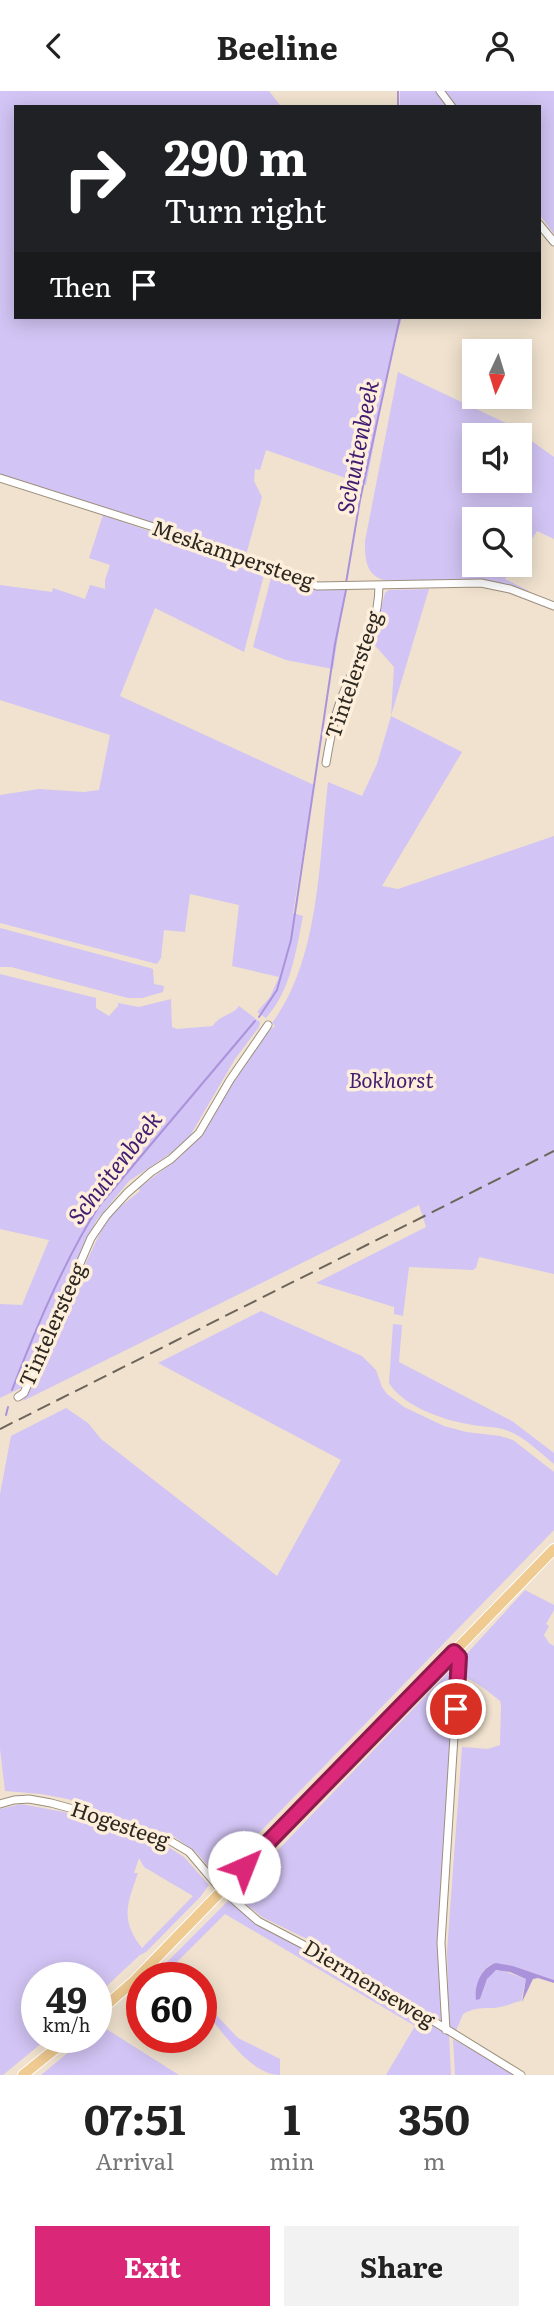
<!DOCTYPE html>
<html lang="en">
<head>
<meta charset="utf-8">
<style>
	body { margin:0; font-family:Literata,serif; background:#f2f2f2; color:#222; height:100vh; display:flex; flex-direction:column; font-size:26px; white-space:nowrap }
	* { box-sizing:border-box; margin:0 }
	p { font-size:23px; color:#767676 }
	.icon { flex:none; width:38px; height:38px; fill:none; stroke:currentColor; stroke-width:2; stroke-linecap:round; stroke-linejoin:round }
	.map { position:relative; height:1984px; overflow:hidden }
	.drawer { display:flex; flex-direction:column; background:#fff; flex:1 }
	.drawer>* { flex:none }
	.top-card { position:absolute; left:14px; top:14px; width:527px; height:214px; border-radius:0px; box-shadow:0 4px 18px #0003; background:#202124; color:#fff; overflow:hidden }
	.needle { width:46px; rotate:184deg }
	.buttons { position:absolute; left:462px; top:248px; display:grid; gap:14px }
	.buttons a { display:grid; place-items:center; width:70px; height:70px; border-radius:0px; background:#fff; box-shadow:0 4px 18px #0003; font-size:35px }
	.speed { position:absolute; left:21px; top:1871px; display:flex; gap:14px; font-size:35px; font-weight:700; text-align:center }
	.speed>* { display:grid; place-content:center; width:91px; height:91px; border-radius:50%; background:#fff; box-shadow:0 4px 18px #0003; line-height:1 }
	.speed small { font-size:18px; font-weight:400 }
	.speed .limit { border:10px solid #d22; background:#fff; color:#111 }
	.pin { position:absolute; display:grid; place-items:center; width:60px; height:60px; color:#fff; margin:-30px; border:4px solid #fff; border-radius:50%; box-shadow:0 2px 7px #0007 }
	.me { position:absolute; width:77px; margin:-38px; rotate:44deg; stroke-linejoin:round; filter:drop-shadow(0 0 5px #0008) }
	.turn { display:flex; align-items:center; gap:24px; height:147px; padding:0 35px; font-size:32px }
	.turn .icon { width:91px; height:91px; stroke-width:2.5 }
	.turn b { display:block; font-size:49px; line-height:60px }
	.then { display:flex; align-items:center; height:66px; padding:0 35px; background:#0003; gap:14px; font-size:26px }
	.eta { display:flex; justify-content:space-evenly; align-items:center; height:119px; text-align:center }
	.eta b { font-size:42px; font-weight:700; line-height:49px }
	.cta { display:flex; gap:14px; margin-top:auto; padding:14px 35px }
	.cta a { flex:1; height:80px; border-radius:0px; background:#db2777; color:#fff; font-size:28px; font-weight:700; line-height:80px; text-align:center }
	.cta a+a { background:#f2f2f2; color:#222 }
	header { display:flex; justify-content:space-between; align-items:center; height:91px; padding:0 35px; background:#fff; font-size:32px; font-weight:700 }
	.map>svg:first-child { display:block }
</style>
</head>
<body>
<header><svg class="icon" aria-label="back" viewBox="0 0 24 24"><path d="M15 5l-7 7 7 7"/></svg>Beeline<svg class="icon" aria-label="person" viewBox="0 0 24 24"><circle cx="12" cy="8" r="4"/><path d="M4 21q1-7 8-7t8 7"/></svg></header>
<div class="map">
<svg width="554" height="1984" viewBox="0 0 554 1984">
	<rect width="100%" height="100%" fill="#f0e2ce"/>
	<g fill="#d2c4f4" fill-rule="evenodd">
		<polygon points="0,0 269,0 280,14 277,16 16,16 16,226 402,226 390,269 366,394 266,359 260,379 255,378 254,390 262,406 246,464 0,383"/>
		<polygon points="400,0 436,0 447,16 400,16"/>
		<polygon points="445,0 554,0 554,143 539,123 539,16 457,16"/>
		<path d="M398,281L508,333L554,366V448L537,440L520,467V429H474V474H512L505,488L531,501L490,490L384,489C365,484 365,466 365,450ZM474,345H520V390H474Z"/>
		<path d="M103,424L265,480L244,561L155,517L120,605L314,694L293,822L303,825C296,860 291,899 266,927L257,921L270,906L279,886L232,875L239,814L190,803L185,841L164,839L161,867L157,873L0,832V704L39,698L84,701L99,699L110,644L0,609V494L52,501L53,497L85,508L90,494L105,498V489L110,474L89,467Z"/>
		<polygon points="272,483 316,498 345,499 333,578 286,569 253,556"/>
		<path d="M429,498L391,625L462,661L382,795L398,798L554,745V1183L479,1166L476,1177L473,1179L409,1176L403,1225L394,1223V1216L316,1192L426,1136L419,1114L23,1310L39,1270L103,1136L115,1120L140,1100L139,1097L180,1066L197,1048L266,939H270L275,935L272,932C320,868 319,768 328,691L362,705L377,673L391,625L394,576L372,551L385,502L389,499Z"/>
		<polygon points="0,837 150,877 153,878 154,893 164,895 163,901 142,907 128,907 11,876 0,876"/>
		<path d="M0,883L96,907V917L109,925L118,915V912L139,916L171,908L172,936L177,938L213,935C219,924 232,925 239,915L260,931L259,936L235,968L190,1045L177,1058L129,1090L96,1130L38,1254L25,1295L0,1307V1213L22,1214L49,1149L0,1138Z"/>
		<polygon points="261,1220 362,1265 376,1279 382,1296 387,1303 404,1316 444,1335 466,1341 500,1345 513,1349 554,1381 554,1439 217,1785 195,1760 170,1743 118,1728 68,1708 41,1703 5,1700 0,1658 0,1403 11,1345 66,1317 88,1332 101,1348 277,1485 341,1369 158,1272"/>
		<path d="M393,1233L402,1234L399,1271L512,1330L554,1362V1373C539,1361 524,1345 506,1339C494,1335 481,1336 468,1333C443,1329 403,1315 389,1292Z"/>
		<path d="M525,1499L554,1514V1519L546,1533L549,1535L544,1544L549,1552L554,1555V1889L513,1875L491,1873L483,1880L480,1908L487,1888L493,1880L501,1879L526,1888L521,1910C514,1911 510,1914 504,1915C488,1920 481,1913 463,1923L456,1940L449,1936L447,1861L462,1656L488,1658L500,1654L501,1614L500,1610C488,1600 478,1592 464,1586L462,1568Z"/>
		<polygon points="457,1572 439,1848 444,1931 319,1854 262,1826 235,1804"/>
		<path d="M21,1713L64,1721L124,1743L162,1752L184,1766L209,1794L200,1806L146,1861L140,1864L96,1905V1886H37V1946H49L3,1984H0V1718ZM139,1767L144,1776L193,1805L142,1857C120,1829 127,1813 138,1782H134Z"/>
		<polygon points="228,1810 246,1823 322,1865 449,1942 451,1984 386,1984 415,1935 225,1823 169,1879 176,1886 152,1886"/>
		<path d="M201,1908L238,1947L280,1968V1984C249,1984 222,1938 201,1917Z"/>
		<polygon points="100,1934 179,1984 41,1984 87,1946 96,1946 96,1938"/>
		<polygon points="453,1948 515,1984 455,1984"/>
	</g>
	<path fill="#ab93dc" d="M496,1872L513,1875L554,1889V1892L538,1887L533,1888L522,1911L526,1888L510,1881L496,1879L487,1888L480,1908L476,1909C474,1895 481,1876 496,1872Z"/>
	<g fill="none" stroke-linecap="round" stroke-linejoin="round">
		<g stroke="#ab93dc" stroke-width="2">
			<polyline points="398,0 398,16"/>
			<polyline points="346,492 360,409 400,226"/>
			<polyline points="259,926 277,899 291,849 335,553 346,499"/>
			<path d="M12,1299C35,1239 64,1169 99,1115L255,930"/>
			<polyline points="6,1324 8,1316"/>
		</g>
		<g stroke="#9c8f7d" stroke-width="9">
			<g id="minor">
				<polyline points="440,0 452,16"/>
				<polyline points="539,133 554,151"/>
				<polyline points="0,387 213,455 317,495 481,492 510,498 554,515"/>
				<path d="M326,672C330,649 334,625 343,603C359,563 378,541 379,495"/>
				<polyline points="18,1306 24,1302 91,1147 106,1125 127,1102 151,1081 171,1068 199,1042 230,989 268,934"/>
				<polyline points="0,1713 14,1709 29,1708 51,1712 73,1718 123,1738 167,1748 189,1761 217,1794 258,1830 342,1874 521,1984"/>
				<polyline points="446,1939 441,1852 459,1566 454,1561"/>
			</g>
		</g>
		<g stroke="#fff" stroke-width="12">
			<g id="primary">
				<polyline points="96,1923 134,1890 554,1458"/>
				<polyline points="23,1984 70,1946"/>
			</g>
		</g>
		<use href="#minor" stroke="#fff" stroke-width="7"/>
		<use href="#primary" stroke="#efca91" stroke-width="10"/>
		<polyline stroke="#6d655a" stroke-width="2" stroke-dasharray="14 7" stroke-linecap="butt" points="0,1338 554,1060"/>
	</g>
	<g fill="none" stroke-linecap="round" stroke-linejoin="round">
		<g stroke="#8e194d" stroke-width="18">
			<polyline id="route" points="244,1776 454,1561 459,1566 456,1618"/>
		</g>
		<use href="#route" stroke="#db2777" stroke-width="12"/>
	</g>
	<g text-anchor="middle" stroke-width="7" stroke-linejoin="round" paint-order="stroke">
		<g font-size="21" fill="#2d2821" stroke="#fdefdb">
			<text transform="translate(233 464) rotate(19)" y="7">Meskampersteeg</text>
			<text transform="translate(354 584) rotate(-71)" y="7">Tintelersteeg</text>
			<text transform="translate(53 1234) rotate(-66)" y="7">Tintelersteeg</text>
			<text transform="translate(120 1734) rotate(19)" y="7">Hogesteeg</text>
			<text transform="translate(369 1893) rotate(31)" y="7">Diermenseweg</text>
		</g>
		<g font-size="21" font-style="italic" fill="#421d71" stroke="#fdefdb">
			<text x="391" y="997">Bokhorst</text>
		</g>
		<g font-size="23" font-style="italic" fill="#411c71" stroke="#fdefdb">
			<text transform="translate(358 356) rotate(-79)" y="8">Schuitenbeek</text>
			<text transform="translate(115 1077) rotate(-52)" y="8">Schuitenbeek</text>
		</g>
	</g>
</svg>
<div class="buttons">
<a><svg class="needle" viewBox="-14 -14 28 28"><path d="M0-13l5 13h-10z" fill="#e53935"/><path d="M0 13l5-13h-10z" fill="#767676"/></svg></a>
<a><svg class="icon" aria-label="sound" viewBox="0 0 24 24"><path d="M4 9h4l5-4v14l-5-4H4zM17 9q2 3 0 6"/></svg></a>
<a><svg class="icon" aria-label="search" viewBox="0 0 24 24"><circle cx="10" cy="10" r="6"/><path d="M15 15l6 6"/></svg></a>
</div>
<div class="speed"><div>49<small>km/h</small></div><div class="limit">60</div></div>
<div class="pin" style="left:456px;top:1618px;background:#d93025"><svg class="icon" aria-label="arrive" viewBox="0 0 24 24"><path d="M6 21V4h12l-3 4 3 4H6"/></svg></div>
<svg class="me" style="left:244px;top:1776px" viewBox="-20 -20 40 40"><circle r="19" fill="#fff"/><path d="M0-13L10 11 0 6-10 11z" fill="#db2777"/></svg>
<div class="top-card">
<div class="turn"><svg class="icon" aria-label="right" viewBox="0 0 24 24"><path d="M7 20v-9h11M14 6l5 5-5 5"/></svg><div><b>290 m</b>Turn right</div></div>
<div class="then">Then<svg class="icon" aria-label="arrive" viewBox="0 0 24 24"><path d="M6 21V4h12l-3 4 3 4H6"/></svg></div>
</div>
</div>
<section class="drawer">
<div class="eta">
<div><b>07:51</b><p>Arrival</p></div>
<div><b>1</b><p>min</p></div>
<div><b>350</b><p>m</p></div>
</div>
<div class="cta"><a>Exit</a><a>Share</a></div>
</section>
</body>
</html>
